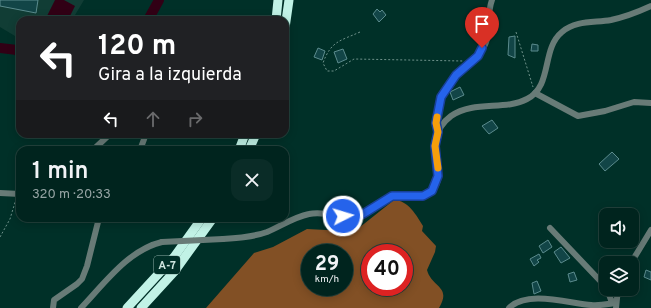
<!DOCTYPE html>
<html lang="es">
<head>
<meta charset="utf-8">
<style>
	body { margin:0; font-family:Overpass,sans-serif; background:#0a2c27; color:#f1f3f6; height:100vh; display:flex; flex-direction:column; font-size:15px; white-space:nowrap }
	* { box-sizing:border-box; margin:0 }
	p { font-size:13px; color:#95a4a4 }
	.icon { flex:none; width:22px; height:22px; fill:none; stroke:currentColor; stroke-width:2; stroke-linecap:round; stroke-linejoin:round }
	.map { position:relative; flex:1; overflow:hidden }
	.details { position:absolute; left:16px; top:146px; width:273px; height:76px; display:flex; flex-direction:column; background:#00241e; border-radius:12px; box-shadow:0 2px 10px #0003,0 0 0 1px #22413c }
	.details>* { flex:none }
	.banner { position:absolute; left:16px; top:16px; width:273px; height:122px; border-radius:12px; box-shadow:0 2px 10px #0003,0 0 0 1px #22413c; background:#202124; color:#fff; overflow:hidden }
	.fabs { position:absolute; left:599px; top:208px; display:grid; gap:8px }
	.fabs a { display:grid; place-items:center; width:40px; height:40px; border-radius:8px; background:#00241e; box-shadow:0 2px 10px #0003,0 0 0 1px #22413c; font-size:20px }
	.speed { position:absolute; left:301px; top:244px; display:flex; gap:8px; font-size:20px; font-weight:700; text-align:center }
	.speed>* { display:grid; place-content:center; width:52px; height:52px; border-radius:50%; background:#00241e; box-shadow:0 2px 10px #0003,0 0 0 1px #22413c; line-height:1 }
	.speed small { font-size:10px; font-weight:400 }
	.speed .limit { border:6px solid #d22; background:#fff; color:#111 }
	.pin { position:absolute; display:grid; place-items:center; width:34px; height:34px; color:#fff; margin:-41px -17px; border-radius:50% 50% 50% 0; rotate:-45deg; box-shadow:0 0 4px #0007 }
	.pin .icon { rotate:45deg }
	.me { position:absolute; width:44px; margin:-22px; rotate:85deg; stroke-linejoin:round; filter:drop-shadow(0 0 3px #0008) }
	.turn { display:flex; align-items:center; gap:14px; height:84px; padding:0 16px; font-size:18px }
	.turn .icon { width:52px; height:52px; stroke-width:2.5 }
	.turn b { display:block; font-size:28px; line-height:34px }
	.lanes { display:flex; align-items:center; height:38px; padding:0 16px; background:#0003; justify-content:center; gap:20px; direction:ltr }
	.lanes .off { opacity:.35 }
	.round { display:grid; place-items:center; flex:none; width:42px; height:42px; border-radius:12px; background:#0a2c27 }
	.overview { display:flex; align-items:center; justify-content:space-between; height:68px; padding:0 16px }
	h1 { font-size:24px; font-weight:600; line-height:30px }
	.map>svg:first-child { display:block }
</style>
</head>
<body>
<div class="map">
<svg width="651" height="308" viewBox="0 0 651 308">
	<rect width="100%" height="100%" fill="#003028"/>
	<polygon fill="#113d35" points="0,0 84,0 72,20 20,20 20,39 0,27"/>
	<path fill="#825025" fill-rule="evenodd" d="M394,200C408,200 417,216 423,226L422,231L436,246L435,252L427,270C432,288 452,286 439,308H206L254,253L273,247L307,229L345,231L360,227ZM310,253H344V287H310ZM370,253H404V287H370Z"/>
	<polygon fill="#310015" points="55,0 64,0 75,6 68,20 45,20"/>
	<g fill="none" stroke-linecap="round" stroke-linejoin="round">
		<g stroke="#310015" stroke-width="10">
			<polyline points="148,20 159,0"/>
			<polyline points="0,48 17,50 20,54"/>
		</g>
	</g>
	<g fill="#124547" stroke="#5b8b8d">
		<polygon points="0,0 38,0 36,13 0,6"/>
		<polygon points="377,9 380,12 382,10 386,15 379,22 373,14"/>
		<polygon points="475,27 483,31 478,38 471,34"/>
		<polygon points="515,36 515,58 508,55 509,37"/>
		<polygon points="532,44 538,45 538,51 531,51"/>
		<polygon points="318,48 325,51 322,60 314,57"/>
		<polygon points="343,49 347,59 338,63 334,52"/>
		<polygon points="460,87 464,95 453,100 450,92"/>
		<polygon points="492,120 498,128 489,134 482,126"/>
		<polygon points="612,152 619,159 605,171 599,164"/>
		<polygon points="548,240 552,247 543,253 539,246"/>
		<polygon points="561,247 570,258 561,263 554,252"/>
		<polygon points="539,254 541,258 537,260 539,262 534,266 530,259"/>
		<polygon points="646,270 651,272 651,280 644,277"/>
		<polygon points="574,272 577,280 570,282 568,274"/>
		<polygon points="537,281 541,291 534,294 532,283"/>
	</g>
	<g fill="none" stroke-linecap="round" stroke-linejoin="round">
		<g stroke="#6e918a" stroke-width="1" stroke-dasharray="2 2" stroke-linecap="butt">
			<path d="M360,32C340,41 331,41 323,63L327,71H334L354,59L463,61"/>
			<polyline points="516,32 533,87"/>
			<polyline points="0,237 10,219 16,199"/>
		</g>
		<g stroke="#687b77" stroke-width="6">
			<polyline points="535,93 578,116 605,111 634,102 651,103"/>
			<path d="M438,132C433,112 443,89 457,74C468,63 483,55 487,39C490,27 487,13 492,0"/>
			<polyline points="93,150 110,134"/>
			<polyline points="140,150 146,134"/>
			<polyline points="0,193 20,194"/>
			<polyline points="550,228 606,287"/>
			<path d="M223,239C238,238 253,237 267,232C281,226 294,217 309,214C326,210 343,220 360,215C372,211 379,199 391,197C404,194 421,202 432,191C451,172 419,140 451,116C474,100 505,111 527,99C553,86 541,49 562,32C576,20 595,23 611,20C625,17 638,12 651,6"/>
			<polyline points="631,263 651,230"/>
			<polyline points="607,289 611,300 616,303"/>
			<polyline points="53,308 54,300 77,284 82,279 87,266 99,218"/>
			<path d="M81,308C104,284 128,250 162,242"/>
			<path d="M509,308C527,290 568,303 591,305C599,306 608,304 616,303"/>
			<polyline points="616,308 618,289"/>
		</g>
		<g stroke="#c1f2e6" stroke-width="9">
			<polyline points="276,20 278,0"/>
			<polyline points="285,28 289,0"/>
			<polyline points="239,150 245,134"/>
			<polyline points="249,150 256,134"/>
			<polyline points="127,308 174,257 202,218"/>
			<polyline points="141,308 174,272 213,218"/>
		</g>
		<polyline stroke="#687b77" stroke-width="6" points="162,242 223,239"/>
	</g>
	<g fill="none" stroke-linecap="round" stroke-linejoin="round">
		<g stroke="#184099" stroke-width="10">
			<polyline id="route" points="343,216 351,216 363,214 392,196 423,196 432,191 438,176 435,146 438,132 436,123 441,97 456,75 478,56 482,48"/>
		</g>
		<use href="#route" stroke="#2563eb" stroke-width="7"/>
		<polyline stroke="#f59e0b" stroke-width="7" points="437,117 436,123 438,132 435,146 438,168"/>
	</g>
	<g text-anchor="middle" stroke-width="4" stroke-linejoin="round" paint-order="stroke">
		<rect fill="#003028" stroke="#90afa8" stroke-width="1" x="154" y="256" width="26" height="18" rx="3"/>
		<g font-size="11" font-weight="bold" fill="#cde5df">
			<text x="167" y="269">A-7</text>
		</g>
	</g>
</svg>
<div class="fabs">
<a><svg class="icon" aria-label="sound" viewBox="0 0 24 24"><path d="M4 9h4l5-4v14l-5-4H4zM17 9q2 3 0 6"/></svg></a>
<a><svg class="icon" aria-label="layers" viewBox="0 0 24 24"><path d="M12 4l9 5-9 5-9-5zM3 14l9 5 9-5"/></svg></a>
</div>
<div class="speed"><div>29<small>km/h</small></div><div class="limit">40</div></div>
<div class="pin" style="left:482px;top:48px;background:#d93025"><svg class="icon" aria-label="arrive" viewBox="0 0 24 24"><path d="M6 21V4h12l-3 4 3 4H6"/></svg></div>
<svg class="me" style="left:343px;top:216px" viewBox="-20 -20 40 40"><circle r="17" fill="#2563eb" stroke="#fff" stroke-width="3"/><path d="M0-11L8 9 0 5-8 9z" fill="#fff"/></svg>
<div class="banner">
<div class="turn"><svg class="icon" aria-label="left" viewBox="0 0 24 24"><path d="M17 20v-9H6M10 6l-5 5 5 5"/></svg><div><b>120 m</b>Gira a la izquierda</div></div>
<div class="lanes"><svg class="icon" aria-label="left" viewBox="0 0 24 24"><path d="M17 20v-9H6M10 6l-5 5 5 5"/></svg><svg class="icon off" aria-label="ahead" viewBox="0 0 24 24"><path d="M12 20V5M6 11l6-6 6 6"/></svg><svg class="icon off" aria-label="right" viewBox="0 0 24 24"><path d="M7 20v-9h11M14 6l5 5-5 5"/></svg></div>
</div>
<section class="details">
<div class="overview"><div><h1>1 min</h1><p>320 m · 20:33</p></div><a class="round"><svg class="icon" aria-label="close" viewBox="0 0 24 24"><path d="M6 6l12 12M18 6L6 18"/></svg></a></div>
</section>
</div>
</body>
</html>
